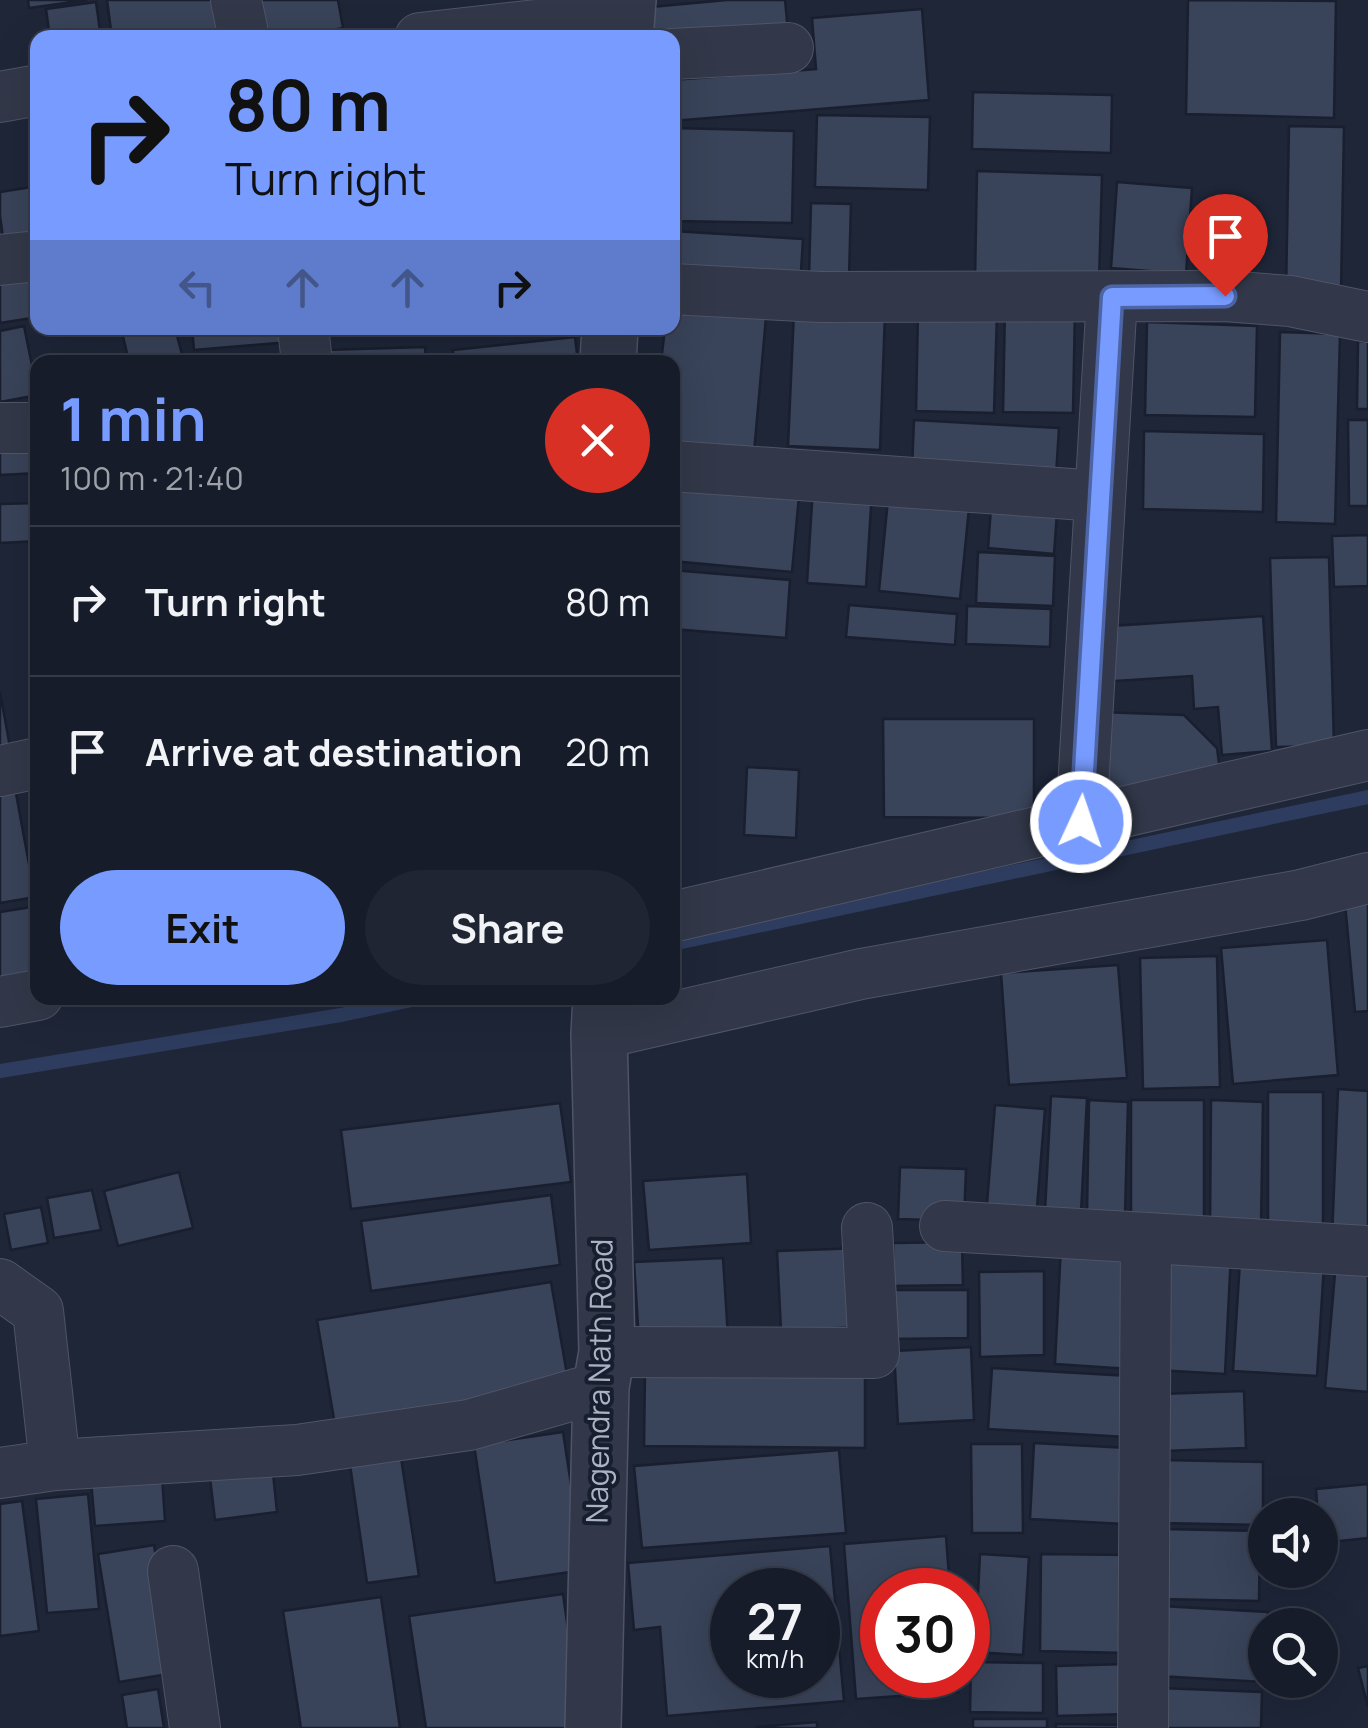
<!DOCTYPE html>
<html lang="en">
<head>
<meta charset="utf-8">
<style>
	body { margin:0; font-family:Manrope,sans-serif; background:#1f2532; color:#f1f3f6; height:100vh; display:flex; flex-direction:column; font-size:38px; white-space:nowrap }
	* { box-sizing:border-box; margin:0 }
	p { font-size:32px; color:#9ea1a8 }
	.icon { flex:none; width:55px; height:55px; fill:none; stroke:currentColor; stroke-width:2; stroke-linecap:round; stroke-linejoin:round }
	.map { position:relative; flex:1; overflow:hidden }
	.panel { position:absolute; left:30px; top:355px; width:650px; height:650px; display:flex; flex-direction:column; background:#161c2a; border-radius:20px; box-shadow:0 10px 40px #0002,0 0 0 2px #353a47 }
	.panel>* { flex:none }
	.banner { position:absolute; left:30px; top:30px; width:650px; height:305px; border-radius:20px; box-shadow:0 10px 40px #0002,0 0 0 2px #353a47; background:#779bff; color:#111; overflow:hidden }
	.fabs { position:absolute; left:1248px; top:1498px; display:grid; gap:20px }
	.fabs a { display:grid; place-items:center; width:90px; height:90px; border-radius:50%; background:#161c2a; box-shadow:0 10px 40px #0002,0 0 0 2px #353a47; font-size:50px }
	.speed { position:absolute; left:710px; top:1568px; display:flex; gap:20px; font-size:50px; font-weight:700; text-align:center }
	.speed>* { display:grid; place-content:center; width:130px; height:130px; border-radius:50%; background:#161c2a; box-shadow:0 10px 40px #0002,0 0 0 2px #353a47; line-height:1 }
	.speed small { font-size:25px; font-weight:400 }
	.speed .limit { border:15px solid #d22; background:#fff; color:#111 }
	.pin { position:absolute; display:grid; place-items:center; width:85px; height:85px; color:#fff; margin:-102px -42px; border-radius:50% 50% 50% 0; rotate:-45deg; box-shadow:0 0 10px #0007 }
	.pin .icon { rotate:45deg }
	.me { position:absolute; width:110px; margin:-55px; rotate:3deg; stroke-linejoin:round; filter:drop-shadow(0 0 8px #0008) }
	.turn { display:flex; align-items:center; gap:35px; height:210px; padding:0 30px; font-size:45px }
	.turn .icon { width:130px; height:130px; stroke-width:2.5 }
	.turn b { display:block; font-size:70px; line-height:85px }
	.lanes { display:flex; align-items:center; height:95px; padding:0 30px; background:#0003; justify-content:center; gap:50px; direction:ltr }
	.lanes .off { opacity:.35 }
	.round { display:grid; place-items:center; flex:none; width:105px; height:105px; border-radius:52px; background:#1f2532 }
	.headline { display:flex; align-items:center; justify-content:space-between; height:170px; padding:0 30px }
	h1 { font-size:60px; font-weight:700; line-height:75px; color:#779bff }
	.button { display:flex; gap:20px; margin-top:auto; padding:20px 30px }
	.button a { flex:1; height:115px; border-radius:60px; background:#779bff; color:#111; font-size:40px; font-weight:700; line-height:115px; text-align:center }
	.button a+a { background:#1f2532; color:#f1f3f6 }
	ul { padding:0; list-style:none }
	li { display:flex; align-items:center; gap:30px; height:150px; padding:0 30px; border-top:2px solid #353a47 }
	li div { flex:1 }
	li b { display:block; font-size:38px }
	li em { font-style:normal }
	.map>svg:first-child { display:block }
</style>
</head>
<body>
<div class="map">
<svg width="1368" height="1728" viewBox="0 0 1368 1728">
	<rect width="100%" height="100%" fill="#1e2638"/>
	<g fill="none" stroke-linecap="round" stroke-linejoin="round">
		<g stroke="#2e3d5f" stroke-width="14">
			<polyline points="672,944 1368,797"/>
			<polyline points="0,1071 341,1015 421,998"/>
		</g>
	</g>
	<g fill="#394359" stroke="#191f2f" stroke-width="2.5" fill-rule="evenodd">
		<polygon points="28,0 87,0 29,8"/>
		<polygon points="107,0 214,0 219,38 112,38"/>
		<polygon points="254,0 338,0 343,28 287,38 260,38"/>
		<polygon points="727,0 785,0 788,31 654,38 651,7"/>
		<polygon points="1188,0 1336,1 1334,118 1186,114"/>
		<polygon points="96,2 101,38 50,38 46,9"/>
		<polygon points="922,9 929,100 672,121 672,80 816,69 812,18"/>
		<polygon points="973,92 1112,95 1111,153 972,149"/>
		<polygon points="817,115 930,117 928,190 815,187"/>
		<polygon points="1289,126 1344,127 1341,293 1286,292"/>
		<polygon points="674,128 794,131 792,223 673,221"/>
		<polygon points="977,171 1102,175 1099,283 975,280"/>
		<polygon points="1117,182 1192,188 1186,274 1111,268"/>
		<polygon points="38,186 38,246 5,251 0,216 0,192"/>
		<polygon points="811,203 851,204 849,278 809,277"/>
		<polygon points="672,231 803,239 800,288 672,281"/>
		<polygon points="30,267 38,317 0,323 0,272"/>
		<polygon points="672,297 767,306 753,464 672,456 672,362 661,362 665,328 672,328"/>
		<polygon points="1005,307 1075,309 1073,413 1003,412"/>
		<polygon points="794,310 885,314 880,450 788,446"/>
		<polygon points="918,311 997,313 994,413 916,411"/>
		<polygon points="1147,322 1257,326 1255,417 1145,415"/>
		<polygon points="24,326 38,395 0,402 0,331"/>
		<polygon points="121,328 175,328 184,362 129,362"/>
		<polygon points="192,328 289,328 290,342 194,350"/>
		<polygon points="1280,332 1340,334 1335,524 1276,522"/>
		<polygon points="575,337 578,362 454,362 453,350"/>
		<polygon points="1358,341 1368,342 1368,409 1357,409"/>
		<polygon points="425,347 426,362 325,362 325,350"/>
		<polygon points="914,420 1059,428 1056,476 912,468"/>
		<polygon points="1348,420 1368,420 1368,506 1349,506"/>
		<polygon points="1144,431 1264,434 1263,512 1143,509"/>
		<polygon points="38,440 38,473 0,475 0,441"/>
		<polygon points="672,473 800,485 792,572 672,561"/>
		<polygon points="813,487 872,491 866,587 807,583"/>
		<polygon points="889,489 970,498 960,599 879,591"/>
		<polygon points="992,494 1058,499 1054,554 988,548"/>
		<polygon points="38,503 38,541 0,543 0,504"/>
		<polygon points="1368,535 1368,586 1334,587 1332,536"/>
		<polygon points="978,552 1055,556 1053,606 976,603"/>
		<polygon points="1329,557 1334,746 1276,747 1270,558"/>
		<polygon points="672,570 790,580 786,638 672,629"/>
		<polygon points="849,605 957,614 955,645 846,637"/>
		<polygon points="967,606 1051,609 1050,647 966,644"/>
		<polygon points="1263,616 1272,751 1222,755 1218,707 1194,709 1192,676 1100,682 1096,627"/>
		<polygon points="0,692 13,764 0,766"/>
		<polygon points="1099,712 1184,715 1217,748 1221,778 1098,807"/>
		<polygon points="883,719 1034,719 1034,818 884,817"/>
		<polygon points="747,767 799,770 796,838 744,835"/>
		<polygon points="13,777 35,897 0,903 0,780"/>
		<polygon points="1368,902 1368,1011 1355,1012 1345,903"/>
		<polygon points="38,906 38,974 0,979 0,912"/>
		<polygon points="1327,940 1338,1075 1233,1084 1221,948"/>
		<polygon points="1217,956 1220,1087 1143,1089 1140,958"/>
		<polygon points="1118,965 1127,1078 1009,1085 1001,973"/>
		<polygon points="1338,1089 1368,1091 1368,1240 1332,1238"/>
		<polygon points="1268,1092 1323,1092 1323,1236 1268,1235"/>
		<polygon points="1051,1096 1087,1098 1081,1213 1045,1211"/>
		<polygon points="1089,1100 1128,1102 1125,1215 1087,1213"/>
		<rect x="1131" y="1100" width="73" height="121"/>
		<polygon points="1211,1100 1263,1102 1261,1228 1210,1227"/>
		<polygon points="560,1103 571,1182 351,1209 341,1130"/>
		<polygon points="995,1105 1045,1109 1036,1220 986,1216"/>
		<polygon points="900,1167 966,1169 964,1221 898,1219"/>
		<polygon points="179,1172 193,1228 118,1246 104,1191"/>
		<polygon points="747,1174 751,1243 649,1250 643,1181"/>
		<polygon points="92,1190 101,1230 54,1238 47,1198"/>
		<polygon points="551,1195 560,1265 371,1291 361,1221"/>
		<polygon points="41,1207 48,1243 11,1250 4,1214"/>
		<polygon points="962,1242 963,1285 894,1286 893,1243"/>
		<polygon points="1061,1245 1136,1249 1130,1369 1055,1364"/>
		<polygon points="862,1248 866,1327 781,1330 777,1251"/>
		<polygon points="1163,1250 1231,1254 1225,1374 1157,1370"/>
		<polygon points="723,1258 728,1337 639,1342 634,1262"/>
		<polygon points="1240,1261 1324,1266 1317,1376 1233,1371"/>
		<polygon points="1336,1262 1368,1264 1368,1392 1325,1388"/>
		<polygon points="1044,1271 1044,1355 980,1357 979,1272"/>
		<polygon points="551,1282 569,1386 335,1425 317,1320"/>
		<polygon points="891,1290 968,1290 968,1338 891,1339"/>
		<polygon points="971,1347 974,1420 898,1424 894,1351"/>
		<polygon points="992,1368 1130,1376 1126,1437 988,1429"/>
		<polygon points="645,1370 865,1372 865,1448 644,1446"/>
		<polygon points="1244,1391 1246,1448 1163,1451 1161,1394"/>
		<polygon points="563,1432 584,1570 495,1583 474,1445"/>
		<polygon points="1034,1443 1128,1448 1124,1524 1030,1519"/>
		<polygon points="971,1444 1022,1444 1023,1533 972,1533"/>
		<polygon points="839,1450 846,1533 642,1548 634,1466"/>
		<polygon points="400,1451 419,1576 367,1583 349,1458"/>
		<polygon points="1162,1460 1263,1462 1263,1525 1161,1523"/>
		<polygon points="272,1463 277,1512 215,1520 209,1470"/>
		<polygon points="162,1476 165,1521 95,1526 91,1481"/>
		<polygon points="1368,1484 1368,1538 1321,1543 1320,1515 1318,1515 1316,1489"/>
		<polygon points="88,1494 99,1609 47,1613 36,1499"/>
		<polygon points="22,1501 39,1631 0,1636 0,1504"/>
		<polygon points="1162,1529 1260,1531 1259,1601 1161,1599"/>
		<polygon points="946,1536 950,1590 882,1590 882,1675 957,1675 958,1692 856,1699 844,1544"/>
		<polygon points="154,1545 175,1673 119,1682 98,1554"/>
		<path d="M830,1546L844,1701L667,1716L660,1627L634,1630L628,1563ZM732,1590H818V1675H732Z"/>
		<polygon points="980,1554 1029,1557 1023,1655 975,1652"/>
		<polygon points="1041,1554 1128,1555 1127,1653 1040,1651"/>
		<polygon points="563,1594 582,1728 426,1728 409,1616"/>
		<polygon points="381,1597 400,1728 301,1728 283,1611"/>
		<polygon points="1161,1606 1268,1612 1267,1625 1265,1625 1264,1682 1158,1676"/>
		<polygon points="971,1662 1043,1663 1043,1713 970,1712"/>
		<polygon points="1127,1664 1129,1714 1057,1716 1056,1666"/>
		<polygon points="1368,1666 1368,1707 1358,1668"/>
		<polygon points="1160,1688 1262,1692 1261,1728 1159,1728"/>
		<polygon points="158,1689 164,1728 127,1728 122,1695"/>
		<rect x="973" y="1719" width="74" height="9"/>
		<polygon points="817,1722 817,1728 757,1728 757,1727"/>
		<polygon points="1056,1724 1130,1725 1130,1728 1056,1728"/>
	</g>
	<g fill="none" stroke-linecap="round" stroke-linejoin="round">
		<g stroke="#4f5567" stroke-width="52">
			<g id="minor">
				<polyline points="236,0 244,38"/>
				<polyline points="420,38 626,15"/>
				<polyline points="672,54 788,48"/>
				<polyline points="0,97 38,90"/>
				<polyline points="0,260 38,256"/>
				<polyline points="672,289 820,297 1225,296 1290,301 1368,317"/>
				<polyline points="303,328 307,362"/>
				<polyline points="0,428 38,428"/>
				<polyline points="672,466 1099,496"/>
				<polyline points="0,771 38,763"/>
				<polyline points="1081,822 1112,297"/>
				<polyline points="672,917 1368,755"/>
				<polyline points="0,1002 38,995"/>
				<polyline points="599,1034 861,974 1301,895 1368,878"/>
				<polyline points="945,1226 1368,1251"/>
				<polyline points="0,1284 38,1311 55,1465"/>
				<polyline points="607,1352 874,1353 867,1228"/>
				<polyline points="0,1473 55,1465 297,1450 469,1425 601,1387"/>
				<polyline points="173,1571 195,1728"/>
				<polyline points="1143,1728 1146,1238"/>
			</g>
		</g>
		<g stroke="#4f5567" stroke-width="58">
			<g id="tertiary">
				<polyline points="625,38 628,0"/>
				<polyline points="608,362 610,328"/>
				<polyline points="593,1728 601,1387 607,1352 599,1034 601,998"/>
			</g>
		</g>
		<use href="#minor" stroke="#323849" stroke-width="50"/>
		<use href="#tertiary" stroke="#323849" stroke-width="55"/>
	</g>
	<g fill="none" stroke-linecap="round" stroke-linejoin="round">
		<g stroke="#4d65a6" stroke-width="25">
			<polyline id="route" points="1081,822 1112,297 1225,296"/>
		</g>
		<use href="#route" stroke="#779bff" stroke-width="18"/>
	</g>
	<g text-anchor="middle" stroke-width="8" stroke-linejoin="round" paint-order="stroke">
		<g font-size="30" fill="#abb2c6" stroke="#171e2d">
			<text transform="translate(600 1381) rotate(-89)" y="10">Nagendra Nath Road</text>
		</g>
	</g>
</svg>
<div class="fabs">
<a><svg class="icon" aria-label="sound" viewBox="0 0 24 24"><path d="M4 9h4l5-4v14l-5-4H4zM17 9q2 3 0 6"/></svg></a>
<a><svg class="icon" aria-label="search" viewBox="0 0 24 24"><circle cx="10" cy="10" r="6"/><path d="M15 15l6 6"/></svg></a>
</div>
<div class="speed"><div>27<small>km/h</small></div><div class="limit">30</div></div>
<div class="pin" style="left:1225px;top:296px;background:#d93025"><svg class="icon" aria-label="arrive" viewBox="0 0 24 24"><path d="M6 21V4h12l-3 4 3 4H6"/></svg></div>
<svg class="me" style="left:1081px;top:822px" viewBox="-20 -20 40 40"><circle r="17" fill="#779bff" stroke="#fff" stroke-width="3"/><path d="M0-11L8 9 0 5-8 9z" fill="#fff"/></svg>
<div class="banner">
<div class="turn"><svg class="icon" aria-label="right" viewBox="0 0 24 24"><path d="M7 20v-9h11M14 6l5 5-5 5"/></svg><div><b>80 m</b>Turn right</div></div>
<div class="lanes"><svg class="icon off" aria-label="left" viewBox="0 0 24 24"><path d="M17 20v-9H6M10 6l-5 5 5 5"/></svg><svg class="icon off" aria-label="ahead" viewBox="0 0 24 24"><path d="M12 20V5M6 11l6-6 6 6"/></svg><svg class="icon off" aria-label="ahead" viewBox="0 0 24 24"><path d="M12 20V5M6 11l6-6 6 6"/></svg><svg class="icon" aria-label="right" viewBox="0 0 24 24"><path d="M7 20v-9h11M14 6l5 5-5 5"/></svg></div>
</div>
<section class="panel">
<div class="headline"><div><h1>1 min</h1><p>100 m · 21:40</p></div><a class="round" style="background:#d93025;color:#fff"><svg class="icon" aria-label="close" viewBox="0 0 24 24"><path d="M6 6l12 12M18 6L6 18"/></svg></a></div>
<ul>
<li><svg class="icon" aria-label="right" viewBox="0 0 24 24"><path d="M7 20v-9h11M14 6l5 5-5 5"/></svg><div><b>Turn right</b></div><em>80 m</em></li>
<li><svg class="icon" aria-label="arrive" viewBox="0 0 24 24"><path d="M6 21V4h12l-3 4 3 4H6"/></svg><div><b>Arrive at destination</b></div><em>20 m</em></li>
</ul>
<div class="button"><a>Exit</a><a>Share</a></div>
</section>
</div>
</body>
</html>
